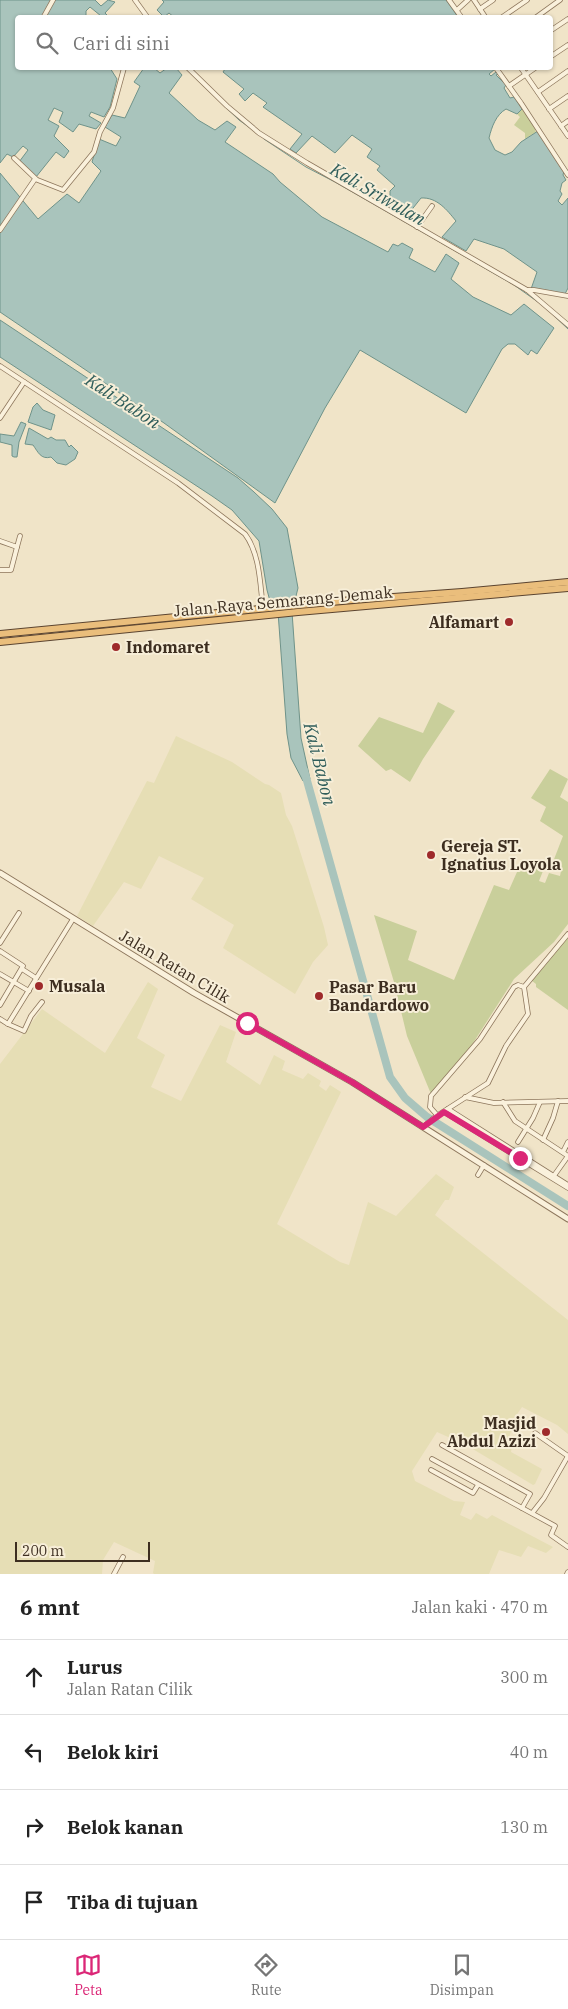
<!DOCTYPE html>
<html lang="id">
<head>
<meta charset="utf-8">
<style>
  :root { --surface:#fff; --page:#f6f6f6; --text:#222; --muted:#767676; --line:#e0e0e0; --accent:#db2777 }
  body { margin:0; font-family:"IBM Plex Serif",serif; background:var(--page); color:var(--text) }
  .scale { position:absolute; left:15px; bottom:12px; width:135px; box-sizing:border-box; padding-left:5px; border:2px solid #3d2e20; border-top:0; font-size:14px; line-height:18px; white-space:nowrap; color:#3d2e20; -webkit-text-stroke:4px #f7eed8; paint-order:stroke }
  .stop { position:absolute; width:15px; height:15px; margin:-11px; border:4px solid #db2777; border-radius:50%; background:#fff }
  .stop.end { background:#db2777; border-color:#fff; box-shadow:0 1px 5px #0008 }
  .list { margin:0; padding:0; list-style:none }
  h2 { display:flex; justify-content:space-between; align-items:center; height:65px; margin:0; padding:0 20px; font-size:21px }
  h2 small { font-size:16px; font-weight:400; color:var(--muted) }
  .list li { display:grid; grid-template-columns:32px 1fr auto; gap:15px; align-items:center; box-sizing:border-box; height:75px; padding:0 20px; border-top:1px solid var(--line) }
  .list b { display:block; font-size:19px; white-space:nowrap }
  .list p { margin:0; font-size:16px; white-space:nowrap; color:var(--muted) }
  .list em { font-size:16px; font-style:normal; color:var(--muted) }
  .icon { flex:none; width:28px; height:28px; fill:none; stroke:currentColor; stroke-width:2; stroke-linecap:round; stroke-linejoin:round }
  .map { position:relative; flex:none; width:568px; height:1574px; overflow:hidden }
  .search { position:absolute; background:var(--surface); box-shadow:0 1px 4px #0004; left:15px; right:15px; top:15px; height:55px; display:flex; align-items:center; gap:12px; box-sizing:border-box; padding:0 18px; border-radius:5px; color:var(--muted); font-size:19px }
  .sheet { height:365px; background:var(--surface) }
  nav { display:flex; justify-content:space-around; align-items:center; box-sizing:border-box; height:70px; border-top:1px solid var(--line); background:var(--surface); font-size:14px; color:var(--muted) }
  nav a { display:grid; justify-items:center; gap:2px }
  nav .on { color:var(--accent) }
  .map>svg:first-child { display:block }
</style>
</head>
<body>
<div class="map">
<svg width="568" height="1574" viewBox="0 0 568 1574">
  <rect width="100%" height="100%" fill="#f0e4c8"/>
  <g fill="#e6deb5">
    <polygon points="176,736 232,762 265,784 269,785 281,793 286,815 292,826 324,927 328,945 313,962 295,994 223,948 234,925 191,899 204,878 159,856 141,889 124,882 93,926 77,916 147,781 154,783"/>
    <polygon points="148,982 158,989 137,1038 165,1055 151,1087 181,1101 220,1025 236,1032 226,1062 260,1085 274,1055 285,1061 282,1070 303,1079 308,1073 321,1081 319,1086 326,1091 330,1085 341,1092 277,1224 340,1262 349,1265 368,1202 396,1216 436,1174 454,1187 449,1200 445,1200 435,1215 568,1320 568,1434 557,1425 522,1407 509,1426 511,1431 508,1441 512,1445 511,1452 542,1469 535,1484 533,1485 466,1445 437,1432 412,1471 415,1481 454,1501 465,1502 460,1515 471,1520 476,1513 487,1519 492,1515 553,1547 546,1553 528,1546 521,1557 499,1550 489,1574 154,1574 153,1573 155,1561 114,1542 103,1560 102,1574 0,1574 0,1064 42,1009 105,1053"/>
  </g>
  <g fill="#c9cf9b">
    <polygon points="522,109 537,129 535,130 536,132 525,139 525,133 514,125 520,117 517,114"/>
    <polygon points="438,702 455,711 423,759 410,782 391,769 386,771 358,746 379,717 423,733"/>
    <polygon points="550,769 568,779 560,797 568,802 568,924 554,942 514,979 468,1051 431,1094 407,1036 394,982 374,915 417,931 408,960 454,980 494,885 509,890 521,863 543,871 539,881 545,883 549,873 560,876 561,871 551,867 563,836 540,821 546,807 531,798"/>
    <polygon points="568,934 568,1010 536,987 536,984 531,980"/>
  </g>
  <g fill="#a9c4bc" stroke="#6f938a">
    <polygon points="0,0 95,0 101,6 108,0 115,2 105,13 109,17 100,17 101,16 90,7 86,11 86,17 18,18 18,68 110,68 117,79 110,107 104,117 91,112 89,116 101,123 96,129 79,124 73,132 59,122 63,112 54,108 48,120 59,126 54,136 69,151 64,158 56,152 36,177 19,162 28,150 23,146 13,157 7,154 0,163"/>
    <polygon points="162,0 446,0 458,17 175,18 169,13 164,17 157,10 164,2"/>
    <polygon points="144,68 154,68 160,73 167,68 176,68 182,75 169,93 198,120 215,130 227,121 236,127 225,142 273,174 280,182 322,217 388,252 393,244 398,246 402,243 413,249 409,258 435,272 446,254 459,263 451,279 473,297 511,315 524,304 554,328 537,354 531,350 528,355 515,344 508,344 502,349 466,413 360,350 325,408 275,503 164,423 0,312 0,173 38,219 67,194 79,203 101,171 92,162 99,139 116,146 121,137 105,127 112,115 125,118 140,86 134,82"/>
    <path d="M224,68H493L495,69L489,74L491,76L496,72L498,74L496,75L506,85L504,88L510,98L514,97L522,109L517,114L506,109C496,115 492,126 489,138L495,150L505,155L512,152L521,142L538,131L564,171L563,175L566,180L562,183L560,191L562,194L558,201L562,205L568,198V288L565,294L531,289L537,272L504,249L474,239L466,251L442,237L456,221C447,210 437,197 421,198L406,217L386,206L390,198V191L395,186L377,170L380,166L367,157L372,149L352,135L335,153L312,136L296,153L290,149L302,134L263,107L267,103L253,93L245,101L239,94L244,89L223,72L225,69Z"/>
    <polygon points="0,320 238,478 254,492 272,509 287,528 298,588 292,612 301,738 310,779 303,781 291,758 287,734 278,612 270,601 267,590 259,541 232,510 212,496 0,357"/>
    <polygon points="37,403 43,410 55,415 51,430 28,422 33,407"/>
    <polygon points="21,422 26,424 19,442 17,457 14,457 12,456 12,445 0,442 0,434 14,436"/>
    <path d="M29,428L48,439L51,437L56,440H65L69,447L71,445L78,452L75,459L66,465L57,463L51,457C41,460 38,452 33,445L25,444Z"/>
  </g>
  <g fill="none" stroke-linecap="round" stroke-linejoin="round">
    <g stroke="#6f938a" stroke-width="1">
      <polyline points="185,68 239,120 253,130"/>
      <polyline points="264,139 306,167 335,182 431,237 514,285 538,302"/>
      <polyline points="550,312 568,329"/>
    </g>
    <polyline stroke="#a9c4bc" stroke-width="8" points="304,770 390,1077 405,1098 427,1117 568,1206"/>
    <g stroke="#8d765c" stroke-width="5.5">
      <g id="minor">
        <polyline points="135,0 148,18"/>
        <polyline points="449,0 462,18"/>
        <polyline points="474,0 486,18"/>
        <polyline points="480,9 493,0"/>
        <polyline points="457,10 468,0"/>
        <polyline points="43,18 53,0"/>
        <polyline points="501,18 527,0"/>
        <polyline points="535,18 560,0"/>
        <polyline points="550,31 568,19"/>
        <polyline points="550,57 568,45"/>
        <polyline points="188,68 227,106 259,133 307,163 527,290 568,325"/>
        <polyline points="496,68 521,103 568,175"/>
        <polyline points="521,68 568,136"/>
        <polyline points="509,86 535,68"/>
        <polyline points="538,92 568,71"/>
        <polyline points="549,109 568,96"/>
        <polyline points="561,126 568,121"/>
        <polyline points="14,158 36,179"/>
        <polyline points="417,227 432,206"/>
        <polyline points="0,230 35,179 63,190 94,152 100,132 113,108 124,68"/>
        <polyline points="527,290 534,290 568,296"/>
        <path d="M0,366L178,483L245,534C260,554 260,584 263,608"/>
        <polyline points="0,418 24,382"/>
        <polyline points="0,541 17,547 20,536"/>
        <polyline points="0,570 11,570 17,547"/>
        <polyline points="0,943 19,913"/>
        <polyline points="0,951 23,966 0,1005"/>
        <polyline points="22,969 36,978"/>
        <polyline points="0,974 29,991"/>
        <polyline points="524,987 568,934"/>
        <polyline points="0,1019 8,1024 73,919"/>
        <polyline points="8,1024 24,1031 31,1016 42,1002"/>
        <polyline points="465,1097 494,1103 568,1101"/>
        <polyline points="503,1102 515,1121 568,1156"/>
        <polyline points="448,1109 568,1185"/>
        <polyline points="444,1112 568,1188"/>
        <polyline points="437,1115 430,1107 431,1096 480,1039 514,987 518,985 524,987"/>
        <polyline points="423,1127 435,1117 488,1083 506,1046 528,1014 524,987"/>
        <polyline points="543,1140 553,1118 558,1101"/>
        <polyline points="518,1142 533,1118 540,1102"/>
        <polyline points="563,1152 568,1142"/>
        <polyline points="478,1175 484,1165"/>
        <polyline points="553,1177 568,1156"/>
        <polyline points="535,1433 568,1456"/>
        <polyline points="442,1445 530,1494 522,1508"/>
        <polyline points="432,1459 555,1526 551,1535 568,1547"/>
        <polyline points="431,1470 473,1493 478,1485"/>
        <polyline points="533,1512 544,1498 568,1456"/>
        <polyline points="114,1574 123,1557"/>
        <polyline points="567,1574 568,1572"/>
      </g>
    </g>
    <g stroke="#8d765c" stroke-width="7">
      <polyline id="tertiary" points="0,873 194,993 352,1082 568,1219"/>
    </g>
    <g stroke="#5b4430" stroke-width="8">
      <g id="trunk">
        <polyline points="0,634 352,600 462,592 568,582"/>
        <polyline points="0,642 298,612 568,588"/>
      </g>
    </g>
    <use href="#minor" stroke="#faf1dc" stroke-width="4"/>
    <use href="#tertiary" stroke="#faf1dc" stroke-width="5"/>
    <use href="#trunk" stroke="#eabe7c" stroke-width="6"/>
  </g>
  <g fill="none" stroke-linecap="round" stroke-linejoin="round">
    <polyline stroke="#db2777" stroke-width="6" points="247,1023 352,1082 423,1127 444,1112 520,1158"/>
  </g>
  <g fill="#9e2a2b" stroke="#f7eed8" stroke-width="2">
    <circle cx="509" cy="622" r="5"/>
    <circle cx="116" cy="647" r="5"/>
    <circle cx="431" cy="855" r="5"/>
    <circle cx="39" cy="986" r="5"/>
    <circle cx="319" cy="996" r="5"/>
    <circle cx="546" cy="1432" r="5"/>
  </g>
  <g text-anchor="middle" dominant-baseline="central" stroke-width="4" stroke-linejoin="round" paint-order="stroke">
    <g font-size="16" fill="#3d2e20" stroke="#f7eed8">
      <text transform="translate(283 601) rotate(-5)">Jalan Raya Semarang-Demak</text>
      <text transform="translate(175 966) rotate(31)">Jalan Ratan Cilik</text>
    </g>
    <g font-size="16" font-weight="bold" fill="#3d2e20" stroke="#f7eed8" text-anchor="start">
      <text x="499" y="622" text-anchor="end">Alfamart</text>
      <text x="126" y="647">Indomaret</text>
      <text x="441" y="846">Gereja ST.<tspan x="441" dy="18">Ignatius Loyola</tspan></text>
      <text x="49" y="986">Musala</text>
      <text x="329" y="987">Pasar Baru<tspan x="329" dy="18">Bandardowo</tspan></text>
      <text x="536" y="1423" text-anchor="end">Masjid<tspan x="536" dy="18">Abdul Azizi</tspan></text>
    </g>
    <g font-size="18" font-style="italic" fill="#2f5d5a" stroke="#f7eed8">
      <text transform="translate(378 194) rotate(30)">Kali Sriwulan</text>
      <text transform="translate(123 401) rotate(33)">Kali Babon</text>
      <text transform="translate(320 764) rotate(76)">Kali Babon</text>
    </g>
  </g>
</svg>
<div class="scale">200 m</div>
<div class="stop" style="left:247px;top:1023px"></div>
<div class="stop end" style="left:520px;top:1158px"></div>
<div class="search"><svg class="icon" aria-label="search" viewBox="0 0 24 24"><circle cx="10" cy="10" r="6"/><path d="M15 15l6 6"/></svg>Cari di sini</div>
</div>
<section class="sheet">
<h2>6 mnt<small>Jalan kaki · 470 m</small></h2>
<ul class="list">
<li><svg class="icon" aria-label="ahead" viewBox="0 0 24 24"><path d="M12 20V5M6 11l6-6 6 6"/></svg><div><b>Lurus</b><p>Jalan Ratan Cilik</p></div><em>300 m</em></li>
<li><svg class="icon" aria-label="left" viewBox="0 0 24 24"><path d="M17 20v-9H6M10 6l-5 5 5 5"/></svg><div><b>Belok kiri</b></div><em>40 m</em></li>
<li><svg class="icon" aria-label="right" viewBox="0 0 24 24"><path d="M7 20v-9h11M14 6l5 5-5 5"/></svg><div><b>Belok kanan</b></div><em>130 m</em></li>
<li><svg class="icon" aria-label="arrive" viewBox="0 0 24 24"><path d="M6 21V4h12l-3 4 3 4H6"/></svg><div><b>Tiba di tujuan</b></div></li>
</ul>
</section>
<nav>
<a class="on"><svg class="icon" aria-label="map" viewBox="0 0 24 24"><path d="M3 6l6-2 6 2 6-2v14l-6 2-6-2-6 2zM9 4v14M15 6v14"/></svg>Peta</a>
<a><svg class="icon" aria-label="directions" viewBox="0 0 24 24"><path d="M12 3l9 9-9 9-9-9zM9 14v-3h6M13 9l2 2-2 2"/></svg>Rute</a>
<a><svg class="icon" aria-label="saved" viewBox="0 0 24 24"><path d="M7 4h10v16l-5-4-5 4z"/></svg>Disimpan</a>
</nav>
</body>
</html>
